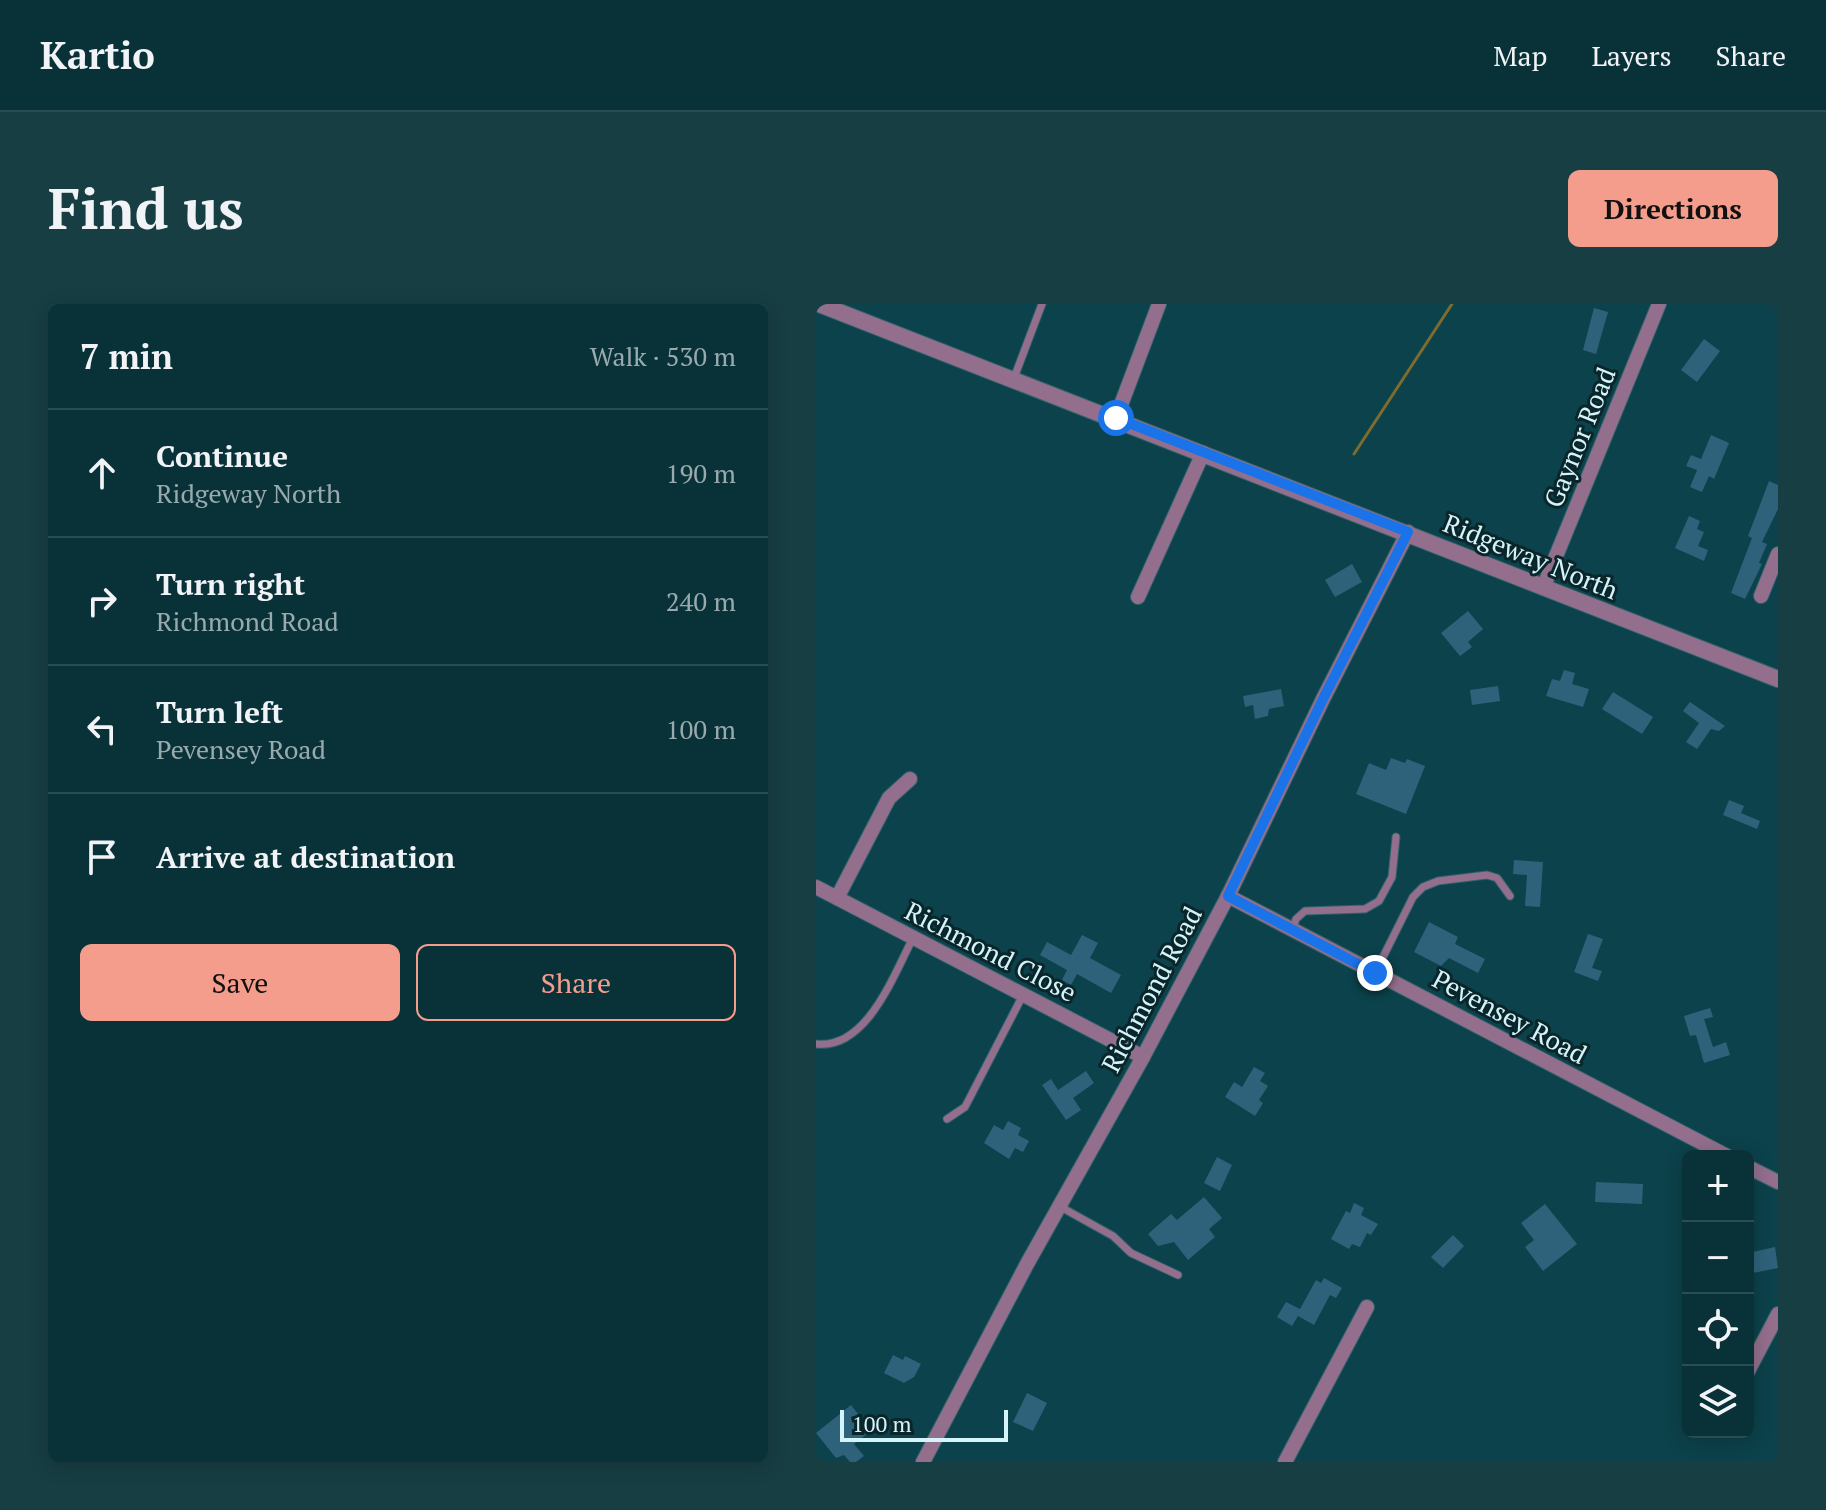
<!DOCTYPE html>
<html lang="en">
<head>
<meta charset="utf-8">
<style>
  :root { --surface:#093238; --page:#173e43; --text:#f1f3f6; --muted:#99aaae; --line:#294d53; --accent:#f49d8c }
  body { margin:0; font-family:"PT Serif",serif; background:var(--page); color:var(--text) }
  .controls { position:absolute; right:24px; bottom:24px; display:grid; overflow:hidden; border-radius:12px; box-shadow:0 4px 20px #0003 }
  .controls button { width:72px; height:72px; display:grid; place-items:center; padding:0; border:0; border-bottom:2px solid var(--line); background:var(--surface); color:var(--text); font:40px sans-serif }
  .scale { position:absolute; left:24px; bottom:20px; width:168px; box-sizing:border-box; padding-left:8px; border:4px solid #d4f4fa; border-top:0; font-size:22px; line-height:28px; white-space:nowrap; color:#d4f4fa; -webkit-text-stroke:6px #0a262b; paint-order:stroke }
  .stop { position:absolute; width:24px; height:24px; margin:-18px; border:6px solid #1a73e8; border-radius:50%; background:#fff }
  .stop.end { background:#1a73e8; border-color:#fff; box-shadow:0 2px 8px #0008 }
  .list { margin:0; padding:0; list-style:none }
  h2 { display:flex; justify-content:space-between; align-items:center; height:104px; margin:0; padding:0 32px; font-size:34px }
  h2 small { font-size:26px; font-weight:400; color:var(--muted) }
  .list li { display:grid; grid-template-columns:52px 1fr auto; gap:24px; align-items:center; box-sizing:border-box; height:128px; padding:0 32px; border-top:2px solid var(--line) }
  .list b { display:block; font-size:30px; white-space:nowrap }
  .list p { margin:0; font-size:26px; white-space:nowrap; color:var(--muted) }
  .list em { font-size:26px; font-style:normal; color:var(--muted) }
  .actions { display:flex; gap:16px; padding:24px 32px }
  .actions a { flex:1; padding:18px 0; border:2px solid var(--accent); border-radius:12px; text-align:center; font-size:28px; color:var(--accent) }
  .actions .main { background:var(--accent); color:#111 }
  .icon { flex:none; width:44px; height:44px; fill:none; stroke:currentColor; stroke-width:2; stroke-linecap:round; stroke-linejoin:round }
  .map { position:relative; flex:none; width:962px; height:1158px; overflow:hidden; border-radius:12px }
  header { display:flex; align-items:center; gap:48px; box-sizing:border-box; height:112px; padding:0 40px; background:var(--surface); border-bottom:2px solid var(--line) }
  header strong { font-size:38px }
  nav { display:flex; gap:44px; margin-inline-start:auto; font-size:28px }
  .intro { display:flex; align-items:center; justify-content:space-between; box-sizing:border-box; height:192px; padding:0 48px }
  h1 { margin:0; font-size:56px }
  .button { padding:20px 36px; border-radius:12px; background:var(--accent); color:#111; font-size:28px; font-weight:700 }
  main { display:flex; gap:48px; padding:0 48px }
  aside { flex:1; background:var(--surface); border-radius:12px; box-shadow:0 4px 20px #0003 }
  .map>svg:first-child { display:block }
</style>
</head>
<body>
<header>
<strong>Kartio</strong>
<nav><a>Map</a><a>Layers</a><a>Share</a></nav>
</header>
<div class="intro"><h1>Find us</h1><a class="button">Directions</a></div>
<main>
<aside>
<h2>7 min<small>Walk · 530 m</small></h2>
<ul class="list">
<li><svg class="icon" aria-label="ahead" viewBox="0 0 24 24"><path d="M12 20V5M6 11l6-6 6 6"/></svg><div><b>Continue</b><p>Ridgeway North</p></div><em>190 m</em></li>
<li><svg class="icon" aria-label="right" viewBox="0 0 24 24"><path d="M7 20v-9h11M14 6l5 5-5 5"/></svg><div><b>Turn right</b><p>Richmond Road</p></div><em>240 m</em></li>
<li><svg class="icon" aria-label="left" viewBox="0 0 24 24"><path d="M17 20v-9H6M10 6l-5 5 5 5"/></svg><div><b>Turn left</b><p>Pevensey Road</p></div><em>100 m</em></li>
<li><svg class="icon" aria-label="arrive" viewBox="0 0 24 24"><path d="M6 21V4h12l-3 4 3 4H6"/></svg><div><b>Arrive at destination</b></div></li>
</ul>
<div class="actions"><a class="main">Save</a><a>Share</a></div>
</aside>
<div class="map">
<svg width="962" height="1158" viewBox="0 0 962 1158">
  <rect width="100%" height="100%" fill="#0c424b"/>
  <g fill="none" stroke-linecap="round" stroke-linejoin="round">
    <polyline stroke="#7e6b2e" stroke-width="3" points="538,150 636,0"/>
  </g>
  <g fill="#2e627b">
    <polygon points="778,4 792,8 780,50 767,46"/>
    <polygon points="888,35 904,47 881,78 865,66"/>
    <polygon points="895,131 913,139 898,175 893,172 886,188 874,183 881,166 870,162 875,151 885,155"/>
    <polygon points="953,177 962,181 962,205 946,238 951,240 943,259 946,260 929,295 915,289 936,234 932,232"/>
    <polygon points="873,212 884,217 881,225 888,228 882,242 892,246 888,257 859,244"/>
    <polygon points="536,260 546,278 519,293 509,276"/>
    <polygon points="652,307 667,325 652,338 656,343 644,352 625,329"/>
    <polygon points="748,366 759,369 756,380 773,385 767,403 730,392 736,375 744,377"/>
    <polygon points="682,382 684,397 656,401 654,386"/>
    <polygon points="465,385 468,402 453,405 452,412 439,415 437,401 429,403 427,392"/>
    <polygon points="797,388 837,413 826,430 786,405"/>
    <polygon points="874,398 909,422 903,427 895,425 881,445 870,438 883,419 867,407"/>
    <polygon points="575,454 589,459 591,455 609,462 590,510 540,490 553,459 570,466"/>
    <polygon points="913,496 928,502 925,509 944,517 941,525 907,511"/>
    <polygon points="698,556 727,558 724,603 709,602 711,571 697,570"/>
    <polygon points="613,618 642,633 639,640 669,655 662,669 633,654 625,662 598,648"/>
    <polygon points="772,630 787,635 776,664 786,667 782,677 758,668"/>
    <polygon points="266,631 282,639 274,654 305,671 295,689 261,670 255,681 246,676 251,666 224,651 231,638 255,651"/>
    <polygon points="894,704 897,713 888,715 897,743 910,738 914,751 888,759 880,731 874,732 868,712"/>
    <polygon points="438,763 449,769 444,777 452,782 443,796 447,799 439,812 409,793 418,778 426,783"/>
    <polygon points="270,767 278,779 257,794 265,806 250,816 226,781 235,775 242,786"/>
    <polygon points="192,817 205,824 202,831 213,837 207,848 199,844 193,855 168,839 178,821 187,826"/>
    <polygon points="401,853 416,861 404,887 388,879"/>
    <polygon points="780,878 827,880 826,900 779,898"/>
    <polygon points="388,893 406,914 393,925 399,933 372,956 358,938 342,942 332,930 355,910 361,916"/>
    <polygon points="538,899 548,904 545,911 562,920 555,931 551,929 544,943 536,940 533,945 515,935 530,907 534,909"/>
    <polygon points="729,900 761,940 727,967 709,943 718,936 705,919"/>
    <polygon points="637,931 648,942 627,964 615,953"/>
    <polygon points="959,943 962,964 932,970 932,949"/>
    <polygon points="508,974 526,984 520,994 514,991 498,1021 482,1012 476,1022 461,1013 470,998 484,1005 500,976 505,979"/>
    <polygon points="77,1051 87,1056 89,1052 105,1060 98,1073 88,1079 68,1069"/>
    <polygon points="211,1089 231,1099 217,1127 197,1118"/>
    <polygon points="35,1101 55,1127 38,1140 48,1152 40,1158 34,1158 28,1151 20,1154 0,1129"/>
  </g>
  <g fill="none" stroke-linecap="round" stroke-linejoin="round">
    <g stroke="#30626a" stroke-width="9">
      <g id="service">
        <polyline points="198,74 226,0"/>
        <polyline points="477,624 480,615 489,607 549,605 563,597 576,573 580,533"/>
        <polyline points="559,669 597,593 607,583 622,577 671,571 681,574 694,592"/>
        <path d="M0,740C51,746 78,670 97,634"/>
        <polyline points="131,815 149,803 207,691"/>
        <polyline points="243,902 297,932 315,949 362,971"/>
      </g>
    </g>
    <g stroke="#30626a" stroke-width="16">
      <g id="minor">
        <polyline points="300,114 343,0"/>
        <polyline points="727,284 843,0"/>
        <polyline points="945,292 962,250"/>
        <polyline points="322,293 387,149"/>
        <polyline points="0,583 327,753"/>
        <polyline points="412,592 911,852"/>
        <polyline points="21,594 73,494 94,475"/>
        <polyline points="932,863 962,878"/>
        <polyline points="932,1067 962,1010"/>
        <polyline points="107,1158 211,960 327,753 412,592 507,395 592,228"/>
        <polyline points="469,1158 551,1003"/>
      </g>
    </g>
    <g stroke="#30626a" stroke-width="18">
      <polyline id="tertiary" points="3,0 962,375"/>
    </g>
    <use href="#service" stroke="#936f8d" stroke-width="7"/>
    <use href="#minor" stroke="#936f8d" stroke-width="14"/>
    <use href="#tertiary" stroke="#936f8d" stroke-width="16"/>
  </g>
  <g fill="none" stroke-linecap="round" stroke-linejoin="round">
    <polyline stroke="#1a73e8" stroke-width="10" points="300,114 592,228 507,395 412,592 559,669"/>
  </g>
  <g text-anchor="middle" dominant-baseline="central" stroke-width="6" stroke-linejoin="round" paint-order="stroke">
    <g font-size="26" fill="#d4f4fa" stroke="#0a262b">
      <text transform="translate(763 133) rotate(-68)">Gaynor Road</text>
      <text transform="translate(715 252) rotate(22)">Ridgeway North</text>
      <text transform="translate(175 647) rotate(27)">Richmond Close</text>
      <text transform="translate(335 685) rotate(-62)">Richmond Road</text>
      <text transform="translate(694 712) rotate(28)">Pevensey Road</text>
    </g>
  </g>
</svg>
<div class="controls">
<button>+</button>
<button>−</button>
<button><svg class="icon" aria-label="locate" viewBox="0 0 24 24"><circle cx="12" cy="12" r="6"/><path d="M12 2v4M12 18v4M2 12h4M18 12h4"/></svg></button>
<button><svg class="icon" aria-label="layers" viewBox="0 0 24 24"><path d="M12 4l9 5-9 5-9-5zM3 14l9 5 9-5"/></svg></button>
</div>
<div class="scale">100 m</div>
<div class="stop" style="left:300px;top:114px"></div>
<div class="stop end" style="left:559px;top:669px"></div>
</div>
</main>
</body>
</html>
